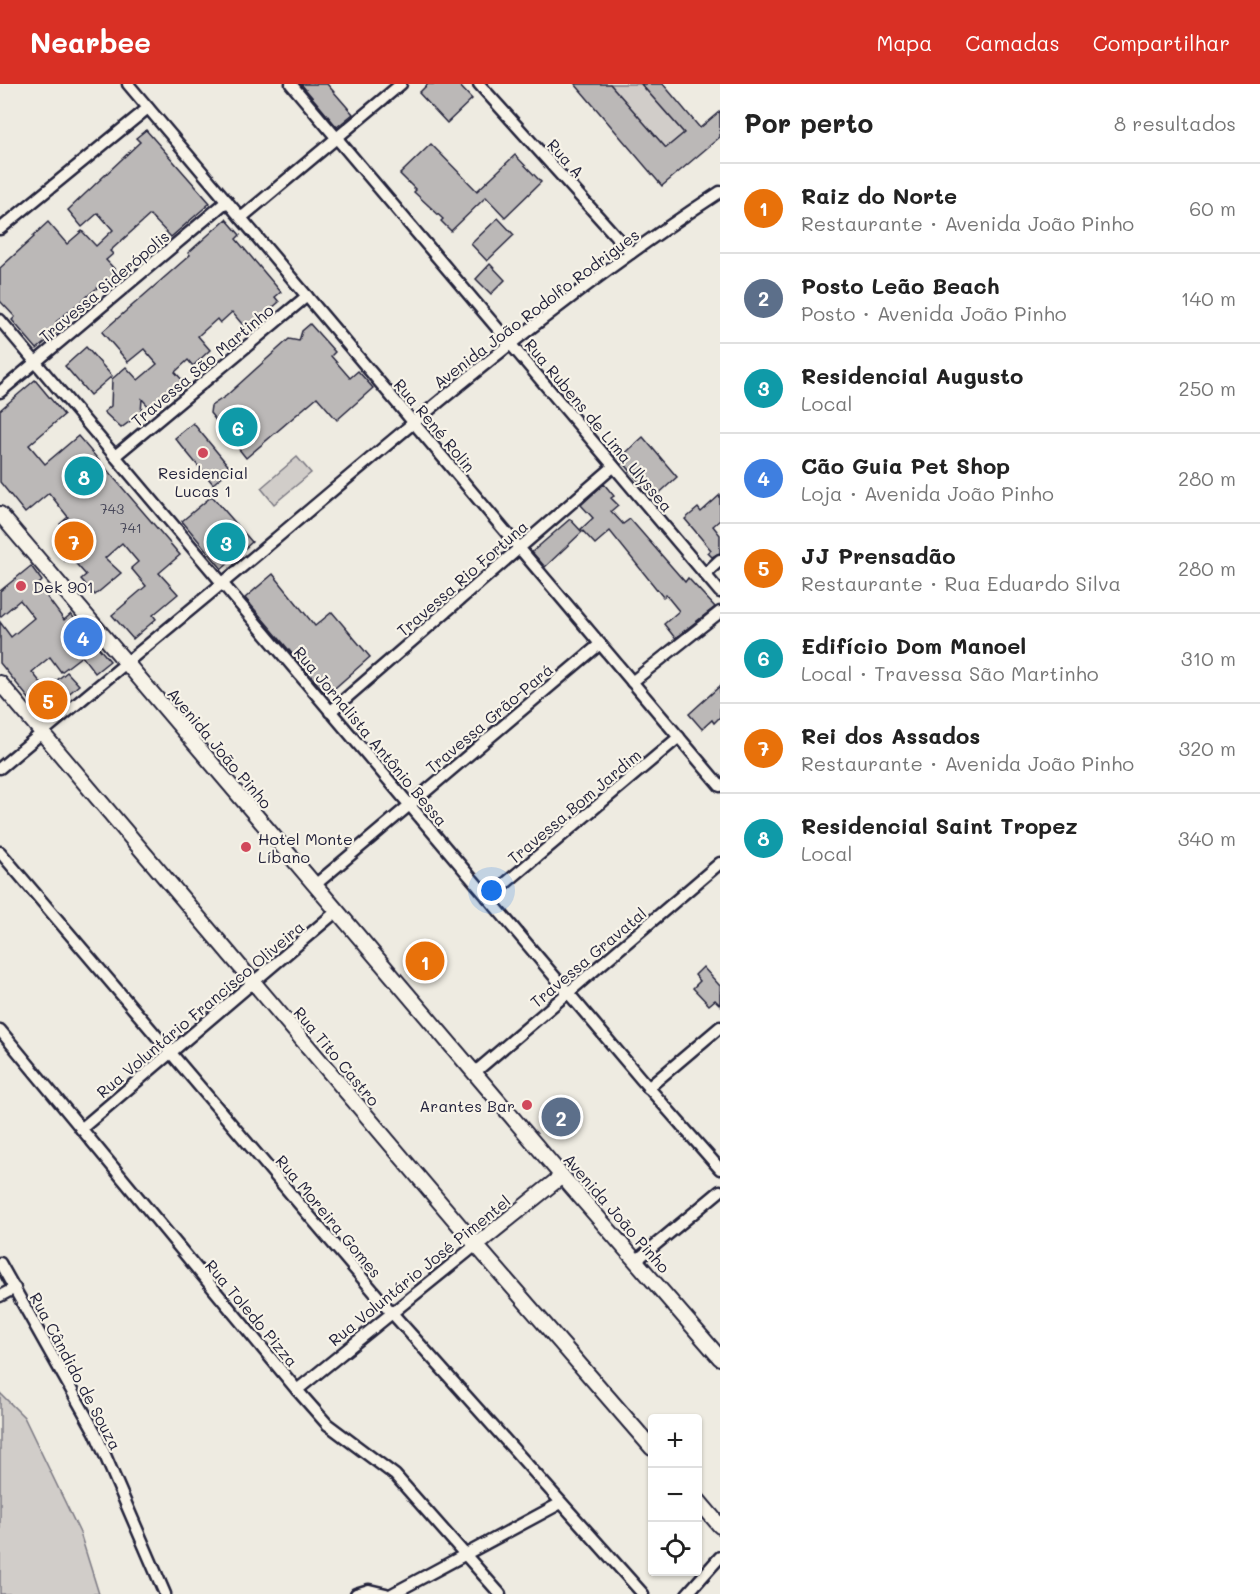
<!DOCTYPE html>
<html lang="pt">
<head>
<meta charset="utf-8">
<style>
  :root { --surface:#fff; --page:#f6f6f6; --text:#222; --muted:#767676; --line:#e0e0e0; --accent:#d93025 }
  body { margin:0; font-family:Mali,sans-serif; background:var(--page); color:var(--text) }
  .controls { position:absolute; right:18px; bottom:18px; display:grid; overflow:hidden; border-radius:6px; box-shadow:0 2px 4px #0004 }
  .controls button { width:54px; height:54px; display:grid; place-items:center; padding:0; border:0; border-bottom:2px solid var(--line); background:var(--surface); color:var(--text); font:30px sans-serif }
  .you { position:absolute; left:492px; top:807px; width:21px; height:21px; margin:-15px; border:4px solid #fff; border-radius:50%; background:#1a73e8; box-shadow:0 0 0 9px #1a73e833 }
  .badge { display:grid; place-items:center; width:39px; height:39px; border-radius:50%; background:var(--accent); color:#fff; font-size:20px; font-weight:700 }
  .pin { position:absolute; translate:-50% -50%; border:3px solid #fff; box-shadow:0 2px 6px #0006 }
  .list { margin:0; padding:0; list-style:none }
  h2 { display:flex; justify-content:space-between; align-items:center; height:78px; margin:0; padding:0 24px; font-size:26px }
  h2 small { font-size:20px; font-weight:400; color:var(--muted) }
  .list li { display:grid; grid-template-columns:39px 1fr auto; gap:18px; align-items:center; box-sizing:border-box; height:90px; padding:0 24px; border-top:2px solid var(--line) }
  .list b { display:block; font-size:22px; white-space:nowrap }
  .list p { margin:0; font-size:20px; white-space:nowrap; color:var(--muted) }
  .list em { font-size:20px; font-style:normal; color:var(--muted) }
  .icon { flex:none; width:33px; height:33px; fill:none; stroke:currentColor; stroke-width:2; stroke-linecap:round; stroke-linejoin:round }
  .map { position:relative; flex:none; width:720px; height:1510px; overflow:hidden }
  header { display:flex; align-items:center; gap:36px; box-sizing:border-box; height:84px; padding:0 30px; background:var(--accent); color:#fff }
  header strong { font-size:28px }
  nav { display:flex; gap:33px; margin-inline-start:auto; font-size:21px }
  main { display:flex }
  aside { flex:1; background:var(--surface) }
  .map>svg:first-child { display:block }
</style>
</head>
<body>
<header>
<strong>Nearbee</strong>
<nav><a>Mapa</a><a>Camadas</a><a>Compartilhar</a></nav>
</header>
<main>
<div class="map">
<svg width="720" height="1510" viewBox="0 0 720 1510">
  <rect width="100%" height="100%" fill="#eeebe1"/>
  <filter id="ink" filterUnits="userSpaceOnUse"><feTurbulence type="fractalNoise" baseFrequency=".0167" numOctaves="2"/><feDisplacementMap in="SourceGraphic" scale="12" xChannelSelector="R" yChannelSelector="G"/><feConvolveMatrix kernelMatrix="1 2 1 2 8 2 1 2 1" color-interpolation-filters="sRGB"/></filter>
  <g filter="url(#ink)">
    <g fill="#d1cdc9" stroke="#7a7882" stroke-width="1.5">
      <polygon points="610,0 641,0 684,49 666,64"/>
      <polygon points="297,373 311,389 274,420 261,404"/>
      <polygon points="0,1309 24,1333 80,1449 99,1510 0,1510"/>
    </g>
    <g fill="#bbb8b7" stroke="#22223b" stroke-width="1.5">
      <polygon points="301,0 327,0 353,30 337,43"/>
      <polygon points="428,0 458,0 472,15 447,39 419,9"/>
      <polygon points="575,0 610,0 666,64 684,49 641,0 663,0 700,44 720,27 720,53 662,102"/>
      <polygon points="146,46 210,119 171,153 150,131 110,167 113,170 106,176 120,191 105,204 102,200 56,238 62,244 37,265 12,236 15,233 0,217 0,184 34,153 33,152 48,138 67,160 82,147 96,162 113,146 98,129 82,143 68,126 140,58 136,54"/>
      <polygon points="431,60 477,107 515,71 541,98 505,133 486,113 451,147 441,137 443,135 414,108 416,106 400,90"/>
      <polygon points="498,134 514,151 487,177 471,160"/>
      <polygon points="226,135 240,151 236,155 281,208 275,213 279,218 247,246 232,228 220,239 217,235 198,252 210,266 193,282 188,276 175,288 184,298 152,326 142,315 141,329 121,344 104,328 111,322 112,295 126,283 138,296 157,280 144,265 128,278 102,248 190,171 188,169"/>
      <polygon points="490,180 505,196 491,210 476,195"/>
      <polygon points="310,240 335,268 331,272 350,294 358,287 373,304 337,336 317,313 246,374 210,329 211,322 226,312 289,255 299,257 302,247"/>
      <polygon points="86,263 112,292 90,311 65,282"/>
      <polygon points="35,296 64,331 29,361 45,380 78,352 180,471 159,489 178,510 153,531 156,535 133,555 112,531 146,502 131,484 138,478 122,459 105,474 121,489 95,511 81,495 86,491 70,473 65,477 53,462 68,449 60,440 68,433 49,409 25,429 0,398 0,326"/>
      <polygon points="193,339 231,385 213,400 175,354"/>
      <polygon points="643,353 677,393 653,415 620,374"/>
      <polygon points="604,400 614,412 611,414 618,421 611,427 623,440 630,435 685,498 688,494 715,523 675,554 664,540 679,527 666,511 663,513 610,447 595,460 581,445 593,434 581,421"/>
      <polygon points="720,411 720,436 713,442 720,451 720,469 712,473 708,469 711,466 685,435 698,424 701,428"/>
      <polygon points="212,412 252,458 222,485 182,437"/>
      <polygon points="570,435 582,448 545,483 532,468"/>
      <polygon points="31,482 42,497 38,501 64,536 71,530 96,564 98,563 110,577 95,589 82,572 61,588 50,573 39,582 32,588 46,605 67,588 79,601 43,632 0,579 0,538 11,553 34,534 20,516 0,533 0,507"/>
      <polygon points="273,490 315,542 332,528 370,573 327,611 245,514"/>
      <polygon points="720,602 720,633 714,639 712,636 702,645 689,630"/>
      <polygon points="703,883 720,902 720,921 715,916 709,921 693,904 700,897 695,891"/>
      <polygon points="566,1021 577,1035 557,1051 546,1037"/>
    </g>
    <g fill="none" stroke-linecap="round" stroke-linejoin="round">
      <g stroke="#22223b" stroke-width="15">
        <g id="street">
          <polyline points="128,0 720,702"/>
          <polyline points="291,0 720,508"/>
          <polyline points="479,0 631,169"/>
          <polyline points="241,134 401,0"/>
          <polyline points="0,145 148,24"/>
          <polyline points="0,236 641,995 720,1085"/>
          <polyline points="0,308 227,117"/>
          <polyline points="115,372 307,212"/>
          <polyline points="705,490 720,476"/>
          <polyline points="632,598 720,528"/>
          <polyline points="330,628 613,383"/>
          <path d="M0,684C91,607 183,533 274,456C418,334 562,211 720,108"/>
          <polyline points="0,768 392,1229 643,1510"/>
          <polyline points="315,801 600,560"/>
          <polyline points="488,814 679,653"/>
          <polyline points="0,946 297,1306 327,1340 395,1391 500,1510"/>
          <polyline points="474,989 720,779"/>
          <polyline points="648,1004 720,943"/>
          <polyline points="81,1045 337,827"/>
          <polyline points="637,1176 720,1107"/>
          <polyline points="0,1179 95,1348 165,1510"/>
          <polyline points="0,1212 15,1204"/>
          <polyline points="297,1306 476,1161"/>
          <polyline points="356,1510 369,1506 386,1510"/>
          <polyline points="392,1510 561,1419"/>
          <polyline points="687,1510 720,1473"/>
        </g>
      </g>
      <g stroke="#22223b" stroke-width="18">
        <g id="secondary">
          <polyline points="0,430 562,1092 720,1274"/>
          <polyline points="0,599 476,1161 652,1364"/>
          <polyline points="476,1161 562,1092"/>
          <polyline points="698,1416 720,1442"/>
        </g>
      </g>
      <use href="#street" stroke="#f7f3e8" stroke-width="10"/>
      <use href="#secondary" stroke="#f7f3e8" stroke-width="14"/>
    </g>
  </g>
  <g fill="#d1495b" stroke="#f7f3e8" stroke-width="2">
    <circle cx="203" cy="369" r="6"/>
    <circle cx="21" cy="502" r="6"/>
    <circle cx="246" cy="763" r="6"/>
    <circle cx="527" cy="1021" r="6"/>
  </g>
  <g text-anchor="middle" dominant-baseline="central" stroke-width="4.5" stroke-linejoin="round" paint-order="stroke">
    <g font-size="14" fill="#48485a">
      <text x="112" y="424">743</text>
      <text x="131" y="443">741</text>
    </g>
    <g font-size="16" fill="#22223b" stroke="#f7f3e8">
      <text transform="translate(566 74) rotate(48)">Rua A</text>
      <text transform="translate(104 202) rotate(-40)">Travessa Siderópolis</text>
      <text transform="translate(536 224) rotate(-37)">Avenida João Rodolfo Rodrigues</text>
      <text transform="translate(202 281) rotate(-40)">Travessa São Martinho</text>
      <text transform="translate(435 341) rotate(50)">Rua René Rolin</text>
      <text transform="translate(599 341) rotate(50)">Rua Rubens de Lima Ulyssea</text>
      <text transform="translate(462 494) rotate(-41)">Travessa Rio Fortuna</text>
      <text transform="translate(489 634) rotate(-40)">Travessa Grão-Pará</text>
      <text transform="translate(371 652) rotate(50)">Rua Jornalista Antônio Bessa</text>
      <text transform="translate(220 664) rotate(50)">Avenida João Pinho</text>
      <text transform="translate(574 722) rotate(-40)">Travessa Bom Jardim</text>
      <text transform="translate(588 873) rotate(-40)">Travessa Gravatal</text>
      <text transform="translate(200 925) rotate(-40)">Rua Voluntário Francisco Oliveira</text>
      <text transform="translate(337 972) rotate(50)">Rua Tito Castro</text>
      <text transform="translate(617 1129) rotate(49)">Avenida João Pinho</text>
      <text transform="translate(329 1132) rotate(50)">Rua Moreira Gomes</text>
      <text transform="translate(419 1186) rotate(-39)">Rua Voluntário José Pimentel</text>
      <text transform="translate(252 1229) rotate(50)">Rua Toledo Pizza</text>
      <text transform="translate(76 1287) rotate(62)">Rua Cândido de Souza</text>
    </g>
    <g font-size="16" fill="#22223b" stroke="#f7f3e8" text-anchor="start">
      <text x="203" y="388" text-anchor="middle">Residencial<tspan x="203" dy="18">Lucas 1</tspan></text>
      <text x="33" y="502">Dek 901</text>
      <text x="258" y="754">Hotel Monte<tspan x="258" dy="18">Líbano</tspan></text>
      <text x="515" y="1021" text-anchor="end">Arantes Bar</text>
    </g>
  </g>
</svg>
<div class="controls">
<button>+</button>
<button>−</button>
<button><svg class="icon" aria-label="locate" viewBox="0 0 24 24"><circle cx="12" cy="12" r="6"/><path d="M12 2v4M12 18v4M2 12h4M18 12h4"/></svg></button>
</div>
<div class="you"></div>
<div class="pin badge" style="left:425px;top:877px;background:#e8710a">1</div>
<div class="pin badge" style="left:561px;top:1033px;background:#5c6f8a">2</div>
<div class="pin badge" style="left:226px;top:458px;background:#0f9aa8">3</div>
<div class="pin badge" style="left:83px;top:553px;background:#3f7fe0">4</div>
<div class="pin badge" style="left:48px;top:616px;background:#e8710a">5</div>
<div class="pin badge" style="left:238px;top:343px;background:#0f9aa8">6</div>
<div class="pin badge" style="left:74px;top:457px;background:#e8710a">7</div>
<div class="pin badge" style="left:84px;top:392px;background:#0f9aa8">8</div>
</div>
<aside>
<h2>Por perto<small>8 resultados</small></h2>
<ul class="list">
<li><span class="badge" style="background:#e8710a">1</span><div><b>Raiz do Norte</b><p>Restaurante · Avenida João Pinho</p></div><em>60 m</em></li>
<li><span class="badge" style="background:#5c6f8a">2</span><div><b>Posto Leão Beach</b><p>Posto · Avenida João Pinho</p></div><em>140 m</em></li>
<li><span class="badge" style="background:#0f9aa8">3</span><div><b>Residencial Augusto</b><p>Local</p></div><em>250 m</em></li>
<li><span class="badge" style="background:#3f7fe0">4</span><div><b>Cão Guia Pet Shop</b><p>Loja · Avenida João Pinho</p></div><em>280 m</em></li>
<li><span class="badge" style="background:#e8710a">5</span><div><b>JJ Prensadão</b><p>Restaurante · Rua Eduardo Silva</p></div><em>280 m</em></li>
<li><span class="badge" style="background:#0f9aa8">6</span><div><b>Edifício Dom Manoel</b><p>Local · Travessa São Martinho</p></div><em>310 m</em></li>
<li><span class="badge" style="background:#e8710a">7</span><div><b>Rei dos Assados</b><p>Restaurante · Avenida João Pinho</p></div><em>320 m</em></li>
<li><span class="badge" style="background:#0f9aa8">8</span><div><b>Residencial Saint Tropez</b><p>Local</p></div><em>340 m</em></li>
</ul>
</aside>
</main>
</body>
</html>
